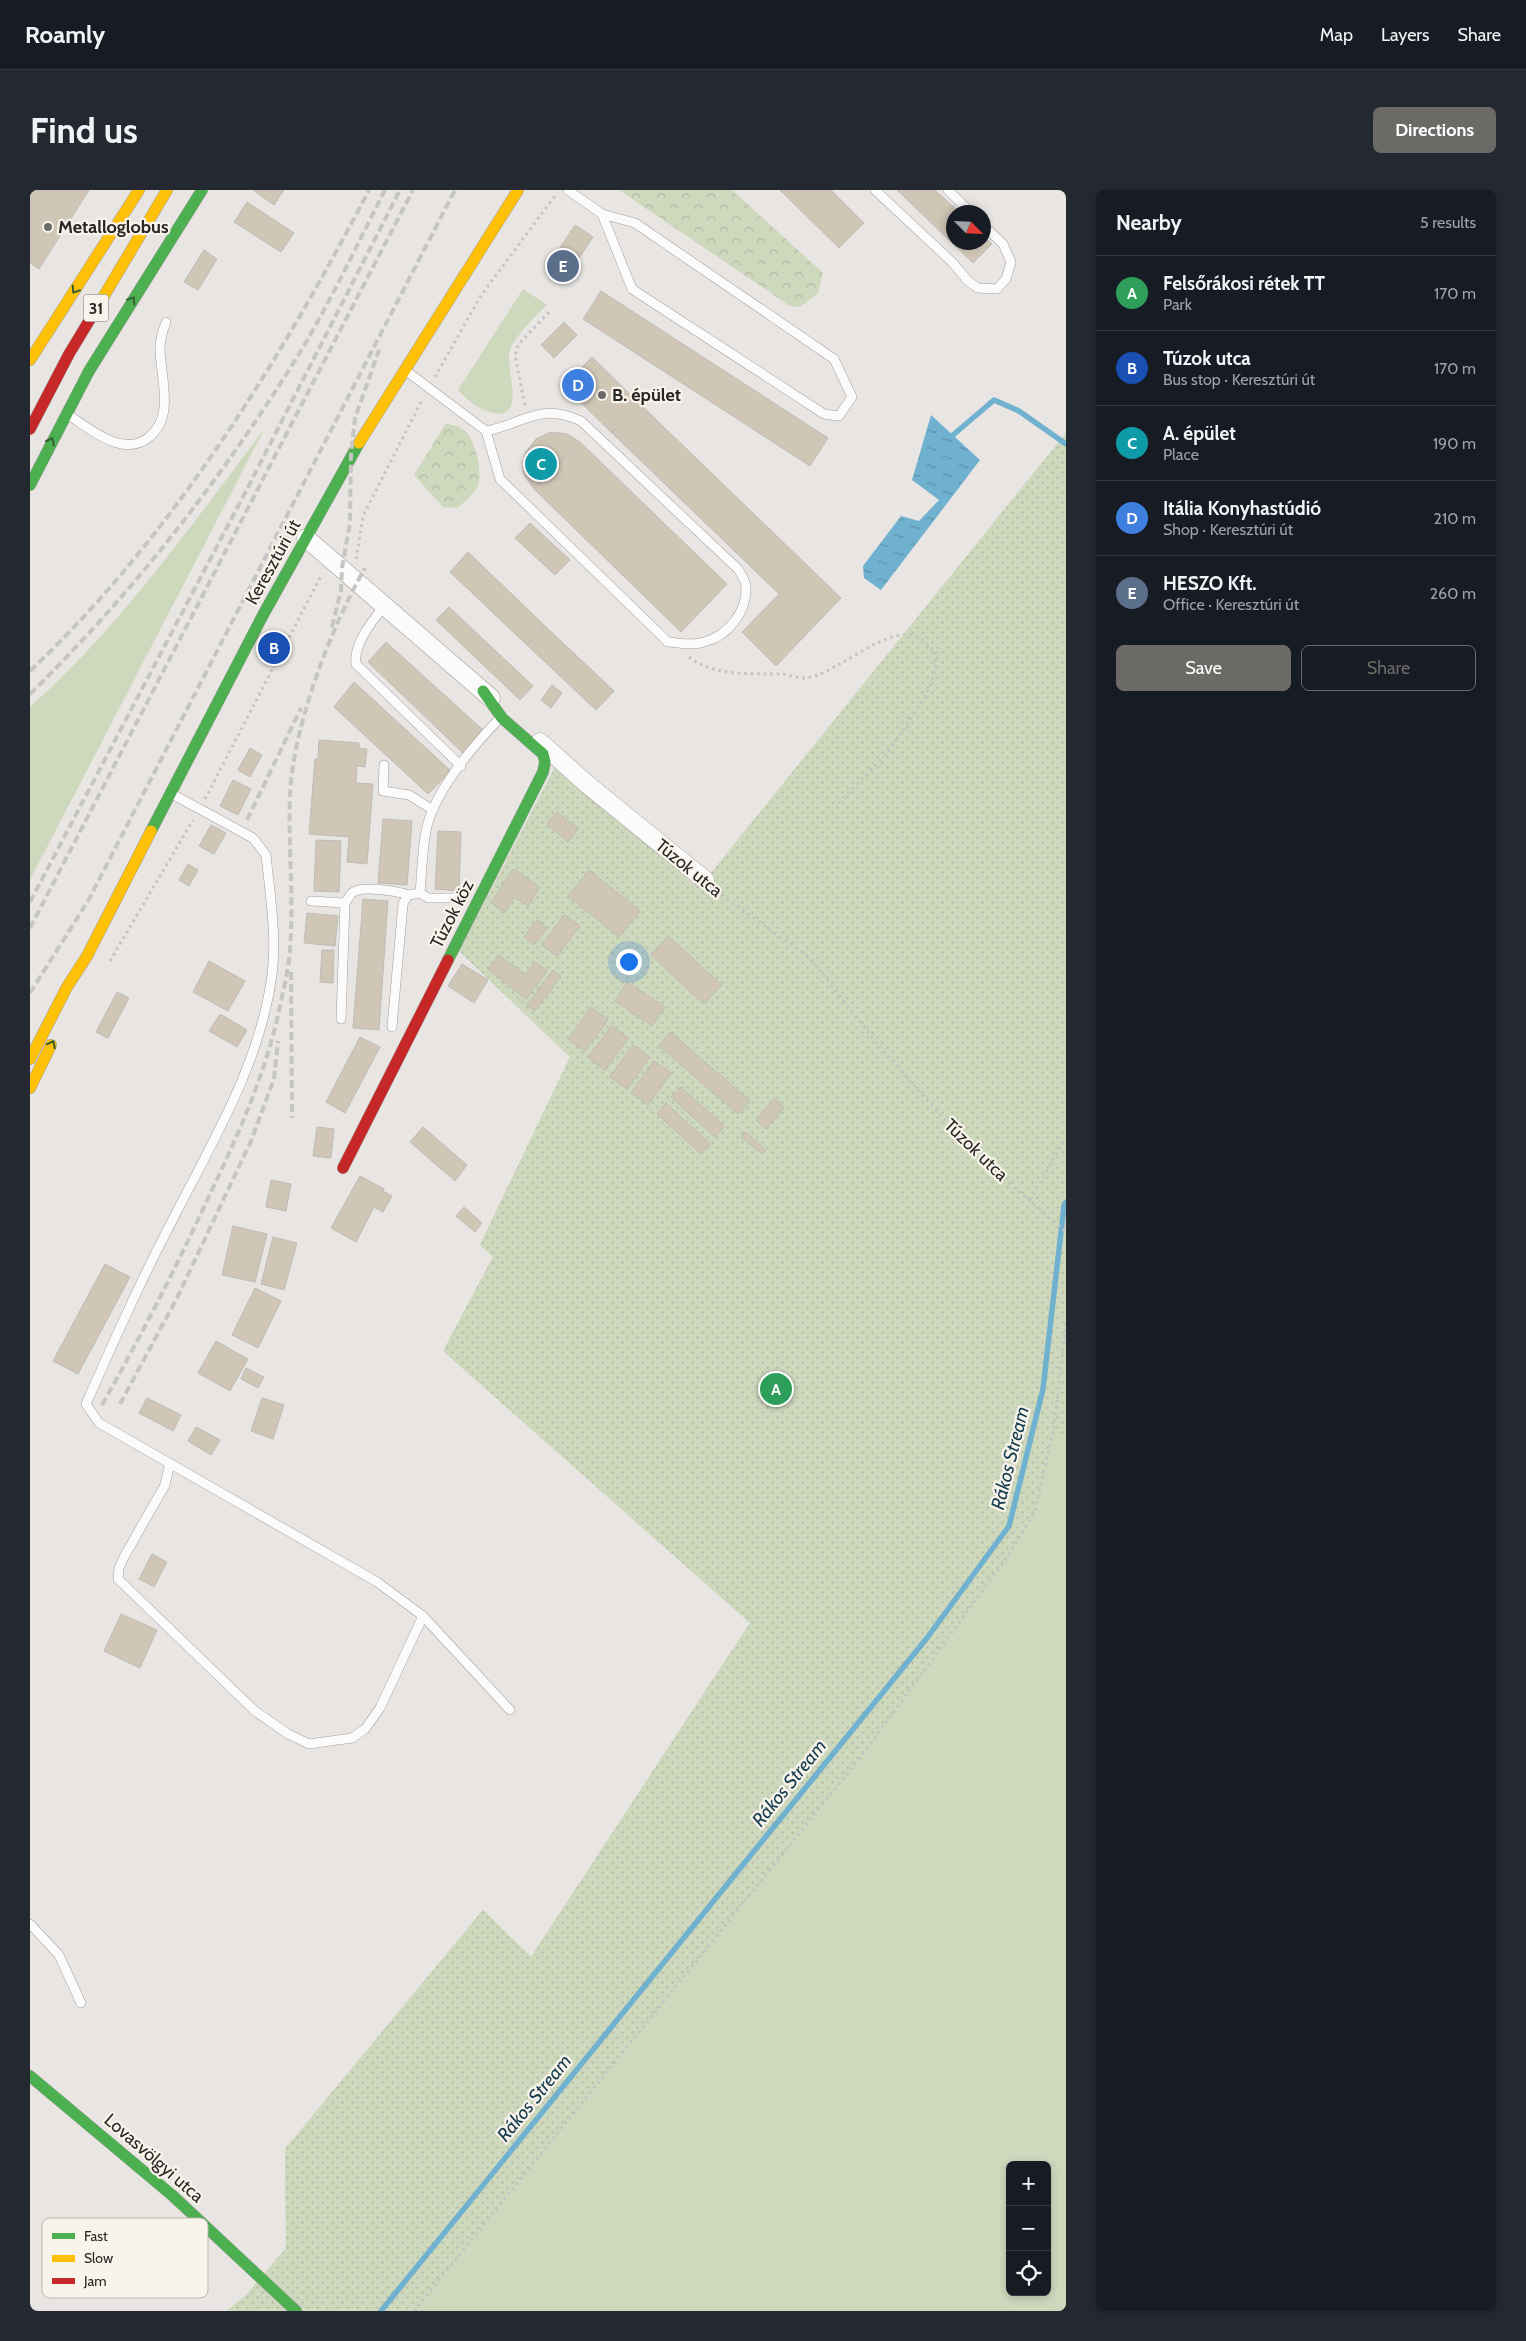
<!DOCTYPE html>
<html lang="en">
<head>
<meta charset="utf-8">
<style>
  :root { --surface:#171b24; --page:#242831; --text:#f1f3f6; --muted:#9ea1a6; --line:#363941; --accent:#6c6a66 }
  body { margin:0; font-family:Cabin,sans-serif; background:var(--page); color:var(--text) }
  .controls { position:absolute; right:15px; bottom:15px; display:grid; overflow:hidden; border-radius:8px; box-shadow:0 2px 8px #0003 }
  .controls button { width:45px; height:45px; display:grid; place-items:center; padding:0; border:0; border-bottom:1px solid var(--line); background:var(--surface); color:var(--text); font:25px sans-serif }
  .compass { position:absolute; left:916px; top:15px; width:45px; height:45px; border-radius:50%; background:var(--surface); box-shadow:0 2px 8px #0003; rotate:114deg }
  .you { position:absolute; left:598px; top:771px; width:18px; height:18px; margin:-12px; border:4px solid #fff; border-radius:50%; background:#1a73e8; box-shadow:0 0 0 8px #1a73e833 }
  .badge { display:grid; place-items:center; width:32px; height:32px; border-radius:50%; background:var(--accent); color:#fff; font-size:16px; font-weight:700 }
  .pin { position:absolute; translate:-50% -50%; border:2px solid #fff; box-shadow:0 1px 5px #0006 }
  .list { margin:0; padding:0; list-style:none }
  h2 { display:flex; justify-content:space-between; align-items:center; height:65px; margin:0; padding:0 20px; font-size:21px }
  h2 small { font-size:16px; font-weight:400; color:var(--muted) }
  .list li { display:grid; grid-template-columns:32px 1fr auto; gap:15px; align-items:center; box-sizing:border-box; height:75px; padding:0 20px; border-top:1px solid var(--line) }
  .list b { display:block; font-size:19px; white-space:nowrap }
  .list p { margin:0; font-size:16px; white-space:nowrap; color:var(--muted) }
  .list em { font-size:16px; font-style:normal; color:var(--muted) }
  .actions { display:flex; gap:10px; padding:15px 20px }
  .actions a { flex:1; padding:11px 0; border:1px solid var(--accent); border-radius:8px; text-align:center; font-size:18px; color:var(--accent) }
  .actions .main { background:var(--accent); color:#fff }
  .icon { flex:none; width:28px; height:28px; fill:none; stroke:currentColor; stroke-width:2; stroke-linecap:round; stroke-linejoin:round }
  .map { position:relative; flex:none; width:1036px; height:2121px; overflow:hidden; border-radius:8px }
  header { display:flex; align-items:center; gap:30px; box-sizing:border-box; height:70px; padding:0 25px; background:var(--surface); border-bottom:1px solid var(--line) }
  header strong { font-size:24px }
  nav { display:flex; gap:28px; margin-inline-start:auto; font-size:18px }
  .intro { display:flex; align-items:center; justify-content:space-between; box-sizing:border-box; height:120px; padding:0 30px }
  h1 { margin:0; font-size:35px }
  .button { padding:12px 22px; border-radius:8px; background:var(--accent); color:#fff; font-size:18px; font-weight:700 }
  main { display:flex; gap:30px; padding:0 30px }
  aside { flex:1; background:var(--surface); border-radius:8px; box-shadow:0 2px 8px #0003 }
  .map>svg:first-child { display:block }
</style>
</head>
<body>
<header>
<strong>Roamly</strong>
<nav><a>Map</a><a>Layers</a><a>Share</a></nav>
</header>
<div class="intro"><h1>Find us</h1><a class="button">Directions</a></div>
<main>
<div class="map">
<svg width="1036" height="2121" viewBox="0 0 1036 2121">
  <defs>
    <pattern id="forest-crowns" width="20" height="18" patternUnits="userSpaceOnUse" patternTransform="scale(1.25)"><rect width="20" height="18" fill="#ced8bd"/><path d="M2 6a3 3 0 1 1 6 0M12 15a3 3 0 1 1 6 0" fill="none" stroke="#b1b9a2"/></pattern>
    <pattern id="park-dots" width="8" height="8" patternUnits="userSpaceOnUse" patternTransform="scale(1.25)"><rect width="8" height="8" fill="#ced8bd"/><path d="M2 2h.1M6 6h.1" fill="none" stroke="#b1b9a2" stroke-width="1.8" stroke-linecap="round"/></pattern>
    <pattern id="water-ripples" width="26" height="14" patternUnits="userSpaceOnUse" patternTransform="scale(1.25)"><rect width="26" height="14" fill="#71b1d0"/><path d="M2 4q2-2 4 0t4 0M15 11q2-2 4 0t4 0" fill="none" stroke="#5d90a9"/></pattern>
  </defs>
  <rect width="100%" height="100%" fill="#e8e5e2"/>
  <g fill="#ced8bd" fill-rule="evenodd">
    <path d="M493,99L517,115C504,128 487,143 480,160C474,177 498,230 463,223C449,220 437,210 428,200Z"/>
    <path d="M235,238L0,690V517C91,436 162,334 235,238Z"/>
    <path d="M1036,243V2121H286L216,2105L256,2058L255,1959L453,1720L501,1767L720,1433L413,1161L463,1067L450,1055L540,867L429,761L600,637L664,695L681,683ZM980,1975H1017V2102H980Z"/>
  </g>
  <g fill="url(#forest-crowns)">
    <polygon points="589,0 702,0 793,83 788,103 770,117 760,116"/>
    <path d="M416,233C421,235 430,236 434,240C445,248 453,283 448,295C444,305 434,312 427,318L413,317L384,285Z"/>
  </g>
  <polygon fill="url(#park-dots)" points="1036,243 1036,1247 1024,1237 1005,1321 978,1366 830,1568 384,2121 196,2121 216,2105 256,2058 255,1959 453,1720 501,1767 720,1433 413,1161 463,1067 450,1055 540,867 429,761 527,573 664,695 681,683"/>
  <polygon fill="url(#water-ripples)" points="901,225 950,270 851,400 834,388 833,376 871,326 889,331 909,310 882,290"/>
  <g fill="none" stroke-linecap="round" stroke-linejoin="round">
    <g stroke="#71b1d0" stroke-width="5.5">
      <polyline points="923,245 964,210 989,221 1036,254"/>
      <polyline points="351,2121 897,1448 979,1336 1013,1199 1034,1016 1036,1012"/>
    </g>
  </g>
  <g fill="#d0c6b6" stroke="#bebbb8">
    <polygon points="0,0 59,0 9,79 0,73"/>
    <polygon points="223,0 254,0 244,15"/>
    <polygon points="750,0 801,0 834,33 809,58"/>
    <polygon points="867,0 905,0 929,22 924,22 924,52 954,52 954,46 962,54 943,73"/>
    <polygon points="217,12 264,43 251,62 204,32"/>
    <polygon points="545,35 563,47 534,91 516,79"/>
    <polygon points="174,60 187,69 168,100 154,92"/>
    <polygon points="571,101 798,248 780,276 553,129"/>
    <polygon points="534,132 547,145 524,168 511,155"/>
    <polygon points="562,167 610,214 582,243 534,196"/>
    <polygon points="610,214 811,408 746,476 712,442 749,404 582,243"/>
    <polygon points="521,242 537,244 550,252 504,299 495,286 493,278 496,262 506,249"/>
    <polygon points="550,252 697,394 651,442 504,299"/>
    <polygon points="500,333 540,370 525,385 485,348"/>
    <polygon points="438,362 515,436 497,455 420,382"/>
    <polygon points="419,417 503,496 490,510 406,430"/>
    <polygon points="515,436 584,501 566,520 497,455"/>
    <polygon points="356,452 453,540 433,563 338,472"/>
    <polygon points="324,492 421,581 398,604 304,517"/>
    <polygon points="522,495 532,503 521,518 511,510"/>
    <polygon points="289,550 329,553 329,558 337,559 335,577 327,576 326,593 343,594 337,674 317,672 319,647 279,644 285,569 288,569"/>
    <polygon points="220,558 232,565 220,587 208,580"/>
    <polygon points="203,590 221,599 208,625 190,616"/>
    <polygon points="527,622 548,639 538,652 517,634"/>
    <polygon points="353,629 382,631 377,695 348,693"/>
    <polygon points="181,635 196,643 184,664 169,656"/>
    <polygon points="408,641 431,642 429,701 405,699"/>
    <polygon points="286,650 311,651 309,702 284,701"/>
    <polygon points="158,674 168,680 159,696 149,690"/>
    <polygon points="483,679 510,697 498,716 484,707 475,722 461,713"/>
    <polygon points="559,680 610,721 589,747 538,706"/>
    <polygon points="333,709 358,711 349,840 323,838"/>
    <polygon points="277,723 308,726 305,756 274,753"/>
    <polygon points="534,725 550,736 527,766 512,755"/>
    <polygon points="507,730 517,738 504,755 494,747"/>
    <polygon points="638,746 692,795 674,814 621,765"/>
    <polygon points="292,760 304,760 303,793 290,792"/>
    <polygon points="469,765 495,785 505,772 517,781 496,809 458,779"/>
    <polygon points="179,771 215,791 198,821 163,802"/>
    <polygon points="432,774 458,790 444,813 418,796"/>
    <polygon points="523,780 531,786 505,821 497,815"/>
    <polygon points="597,792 635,817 622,836 585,811"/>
    <polygon points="87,802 99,808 78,848 66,842"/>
    <polygon points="561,817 578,830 555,861 538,849"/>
    <polygon points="190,824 217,840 207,857 179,841"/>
    <polygon points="582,836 598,848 575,880 558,867"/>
    <polygon points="640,842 720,911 708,924 629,856"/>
    <polygon points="330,847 350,857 315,923 296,912"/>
    <polygon points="603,855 620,867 597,899 580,887"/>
    <polygon points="624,871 641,883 618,915 601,903"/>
    <polygon points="651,897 694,936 685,947 641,907"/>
    <polygon points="744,908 754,917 736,939 726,930"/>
    <polygon points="636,913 680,954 671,964 627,924"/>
    <polygon points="287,937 304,939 301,968 283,966"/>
    <polygon points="393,937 437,975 425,991 380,952"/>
    <polygon points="715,942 736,960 732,964 711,947"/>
    <polygon points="330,986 354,999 353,1001 362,1006 353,1022 344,1017 326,1052 301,1038"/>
    <polygon points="241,990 261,994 256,1021 236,1017"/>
    <polygon points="434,1017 452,1033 445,1042 426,1026"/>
    <polygon points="203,1036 237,1044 225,1092 192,1085"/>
    <polygon points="243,1047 267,1053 254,1100 231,1094"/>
    <polygon points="75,1074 100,1087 48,1184 23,1171"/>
    <polygon points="225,1098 251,1111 228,1158 202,1145"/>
    <polygon points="186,1151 218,1169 200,1201 168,1183"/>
    <polygon points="216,1178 234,1187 228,1198 211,1189"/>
    <polygon points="117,1208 151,1225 143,1241 109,1223"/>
    <polygon points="232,1208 254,1215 243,1249 221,1241"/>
    <polygon points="166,1237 190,1250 181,1265 158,1251"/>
    <polygon points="122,1364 137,1372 124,1397 109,1389"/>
    <polygon points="91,1424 127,1440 110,1478 74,1461"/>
  </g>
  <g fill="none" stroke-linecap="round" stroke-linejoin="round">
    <g stroke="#a29f9d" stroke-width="10">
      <g id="lane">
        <polyline points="538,0 572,24 605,33 804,169 822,207 809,226 794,224 602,99 572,24"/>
        <polyline points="845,0 922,72 938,91 948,98 967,99 976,89 981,72 973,54 954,36"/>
        <polyline points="918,0 940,22"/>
        <path d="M375,180L456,241C496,233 509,212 551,231L708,379C711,384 716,391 716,397C717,422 698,446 674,452C662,456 650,453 638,452L470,289L456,241"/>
        <path d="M37,224C59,238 92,268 118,248C146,227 130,187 130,158C130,149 133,140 136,132"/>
        <path d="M355,415C343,430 323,454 326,474L431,576"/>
        <polyline points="354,575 353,601 379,605 403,620"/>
        <path d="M142,604L223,648L236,665C240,705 247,746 242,785C230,875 181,954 141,1033C110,1092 83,1153 56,1214L69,1233L347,1392L393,1426L480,1520"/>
        <polyline points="390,703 398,708 426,708"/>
        <polyline points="281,711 315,713"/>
        <path d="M311,829L315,713C317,710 320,705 322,703C332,695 367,701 378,705"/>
        <path d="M362,837L373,714L378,705L390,703C392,682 392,661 396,641C403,603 443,556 469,529"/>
        <polyline points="140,1273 135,1295 94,1367 89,1378 88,1389 225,1521 258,1544 279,1554 322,1548 335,1539 350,1518 393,1426"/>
        <polyline points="0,1734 29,1765 51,1813"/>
      </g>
    </g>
    <g stroke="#a29f9d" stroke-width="19">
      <g id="street">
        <polyline points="276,348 461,508"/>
        <polyline points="510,552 558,595 675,690"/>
      </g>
    </g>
    <g stroke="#a29f9d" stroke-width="12">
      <g id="fast">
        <polyline points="0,295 59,181 172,0"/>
        <polyline points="121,641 233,425 329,253"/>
        <polyline points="418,770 513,582 515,572 513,564 472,528 453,501"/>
        <polyline points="0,1886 143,2006 266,2121"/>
      </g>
    </g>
    <g stroke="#a29f9d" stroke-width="12">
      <g id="slow">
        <polyline points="65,121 137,0"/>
        <polyline points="0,170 109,0"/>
        <polyline points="329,253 488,0"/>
        <polyline points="0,869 37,797 57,766 121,641"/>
        <polyline points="0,898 21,855"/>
      </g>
    </g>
    <g stroke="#a29f9d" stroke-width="12">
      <g id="jam">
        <polyline points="0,239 39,164 65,121"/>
        <polyline points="313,978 418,770"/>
      </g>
    </g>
    <g stroke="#c4c3c2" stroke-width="3" stroke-dasharray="2.5 4" stroke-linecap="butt">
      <polyline points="405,187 450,107 527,3"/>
      <polyline points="495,215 485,166 488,155 519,122"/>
      <polyline points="326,369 333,326 392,210"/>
      <path d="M659,467C685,487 720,483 751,484C759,485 769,489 777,488C809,483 863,429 892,449C897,453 901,458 906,462L905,481L897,504L858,562L806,616"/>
      <polyline points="175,609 292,384"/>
      <polyline points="686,701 779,767 849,856 946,965 1036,1042"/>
      <polyline points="80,771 163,630"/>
      <polyline points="1000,1010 1036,947"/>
      <polyline points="384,2121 830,1568 978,1366 1005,1321 1024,1237 1036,1130"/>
    </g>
    <use href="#lane" stroke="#fcfbfb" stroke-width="9"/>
    <use href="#street" stroke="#fcfbfb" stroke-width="18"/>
    <use href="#fast" stroke="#4caf50" stroke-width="11"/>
    <use href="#slow" stroke="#ffc107" stroke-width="11"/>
    <use href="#jam" stroke="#c62828" stroke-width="11"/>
    <g stroke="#c5c5c3" stroke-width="4" stroke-dasharray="8 4" stroke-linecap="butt">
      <polyline points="302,437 311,400 312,378 320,333 321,265 325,228 349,160"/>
      <path d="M0,481C142,347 250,171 339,0"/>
      <path d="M0,504C104,402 193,287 269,164C301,111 327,55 355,0"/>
      <polyline points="217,630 271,518"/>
      <polyline points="0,712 215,303 370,0"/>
      <polyline points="0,738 383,0"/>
      <polyline points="261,782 262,928"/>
      <polyline points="0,803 58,711 425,0"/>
      <polyline points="90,1214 147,1108 221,951 244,889 248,851"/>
      <path d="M72,1215C111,1146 147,1076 180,1004C209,943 236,883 250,816C254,797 259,778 260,759C264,708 258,657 260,606C262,539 301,437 335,378"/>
    </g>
  </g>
  <defs><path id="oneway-chevron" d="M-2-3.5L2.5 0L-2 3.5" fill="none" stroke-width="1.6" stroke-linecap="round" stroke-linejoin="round" transform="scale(1.25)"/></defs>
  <g stroke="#375d36">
    <use href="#oneway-chevron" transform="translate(45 100) rotate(123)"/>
    <use href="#oneway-chevron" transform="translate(102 110) rotate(-57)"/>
    <use href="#oneway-chevron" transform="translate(21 251) rotate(-63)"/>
    <use href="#oneway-chevron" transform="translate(22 854) rotate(-63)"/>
  </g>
  <g fill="#6c6a66" stroke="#f9f4eb" stroke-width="2">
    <circle cx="18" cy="37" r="5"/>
    <circle cx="572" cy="205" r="5"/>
  </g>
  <g text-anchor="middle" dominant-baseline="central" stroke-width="4.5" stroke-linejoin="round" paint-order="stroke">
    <rect fill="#f9f4eb" stroke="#676460" stroke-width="1" x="53.5" y="104.5" width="25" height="27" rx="4"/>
    <g font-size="16" font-weight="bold" fill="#292724">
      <text x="66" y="118">31</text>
    </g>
    <g font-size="18" font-weight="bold" fill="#292724" stroke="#f9f4eb" text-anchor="start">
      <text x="28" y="37">Metalloglobus</text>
      <text x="582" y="205">B. épület</text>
    </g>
    <g font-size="18" fill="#292724" stroke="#f9f4eb">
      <text transform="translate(243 372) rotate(-61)">Keresztúri út</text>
      <text transform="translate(659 678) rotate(39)">Túzok utca</text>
      <text transform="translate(422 724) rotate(-63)">Túzok köz</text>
      <text transform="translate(946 960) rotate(44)">Túzok utca</text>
      <text transform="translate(124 1968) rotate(41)">Lovasvölgyi utca</text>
    </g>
    <g font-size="19" font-style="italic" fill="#153d50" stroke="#f9f4eb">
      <text transform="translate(980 1268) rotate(-76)">Rákos Stream</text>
      <text transform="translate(759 1593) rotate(-51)">Rákos Stream</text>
      <text transform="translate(504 1908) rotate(-51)">Rákos Stream</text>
    </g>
  </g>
  <rect x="12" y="2028" width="166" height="80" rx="8" fill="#f9f4eb" stroke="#bbb6af" stroke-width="1"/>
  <rect x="22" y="2043" width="23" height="6" fill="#4caf50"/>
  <rect x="22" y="2065" width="23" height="7" fill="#ffc107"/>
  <rect x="22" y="2088" width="23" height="6" fill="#c62828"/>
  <g font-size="14" fill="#292724">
    <text x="54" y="2051">Fast</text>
    <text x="54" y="2073">Slow</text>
    <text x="54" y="2096">Jam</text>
  </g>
</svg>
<div class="controls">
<button>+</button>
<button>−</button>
<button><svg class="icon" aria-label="locate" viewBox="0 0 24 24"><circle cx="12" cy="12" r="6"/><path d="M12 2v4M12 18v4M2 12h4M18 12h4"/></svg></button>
</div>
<svg class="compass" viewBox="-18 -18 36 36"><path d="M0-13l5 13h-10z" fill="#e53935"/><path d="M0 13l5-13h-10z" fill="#9ea1a6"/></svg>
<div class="you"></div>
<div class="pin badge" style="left:746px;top:1199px;background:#2e9e5b">A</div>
<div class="pin badge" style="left:244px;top:458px;background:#1a4fb4">B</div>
<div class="pin badge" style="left:511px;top:274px;background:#0f9aa8">C</div>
<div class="pin badge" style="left:548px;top:195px;background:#3f7fe0">D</div>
<div class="pin badge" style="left:533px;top:76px;background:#5c6f8a">E</div>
</div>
<aside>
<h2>Nearby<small>5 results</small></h2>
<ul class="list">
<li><span class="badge" style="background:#2e9e5b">A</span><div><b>Felsőrákosi rétek TT</b><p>Park</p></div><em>170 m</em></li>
<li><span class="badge" style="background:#1a4fb4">B</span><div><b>Túzok utca</b><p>Bus stop · Keresztúri út</p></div><em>170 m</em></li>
<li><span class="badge" style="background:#0f9aa8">C</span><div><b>A. épület</b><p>Place</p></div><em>190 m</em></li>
<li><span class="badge" style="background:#3f7fe0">D</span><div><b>Itália Konyhastúdió</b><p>Shop · Keresztúri út</p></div><em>210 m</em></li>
<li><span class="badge" style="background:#5c6f8a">E</span><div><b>HESZO Kft.</b><p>Office · Keresztúri út</p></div><em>260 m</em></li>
</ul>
<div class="actions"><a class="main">Save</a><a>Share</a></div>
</aside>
</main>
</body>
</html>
